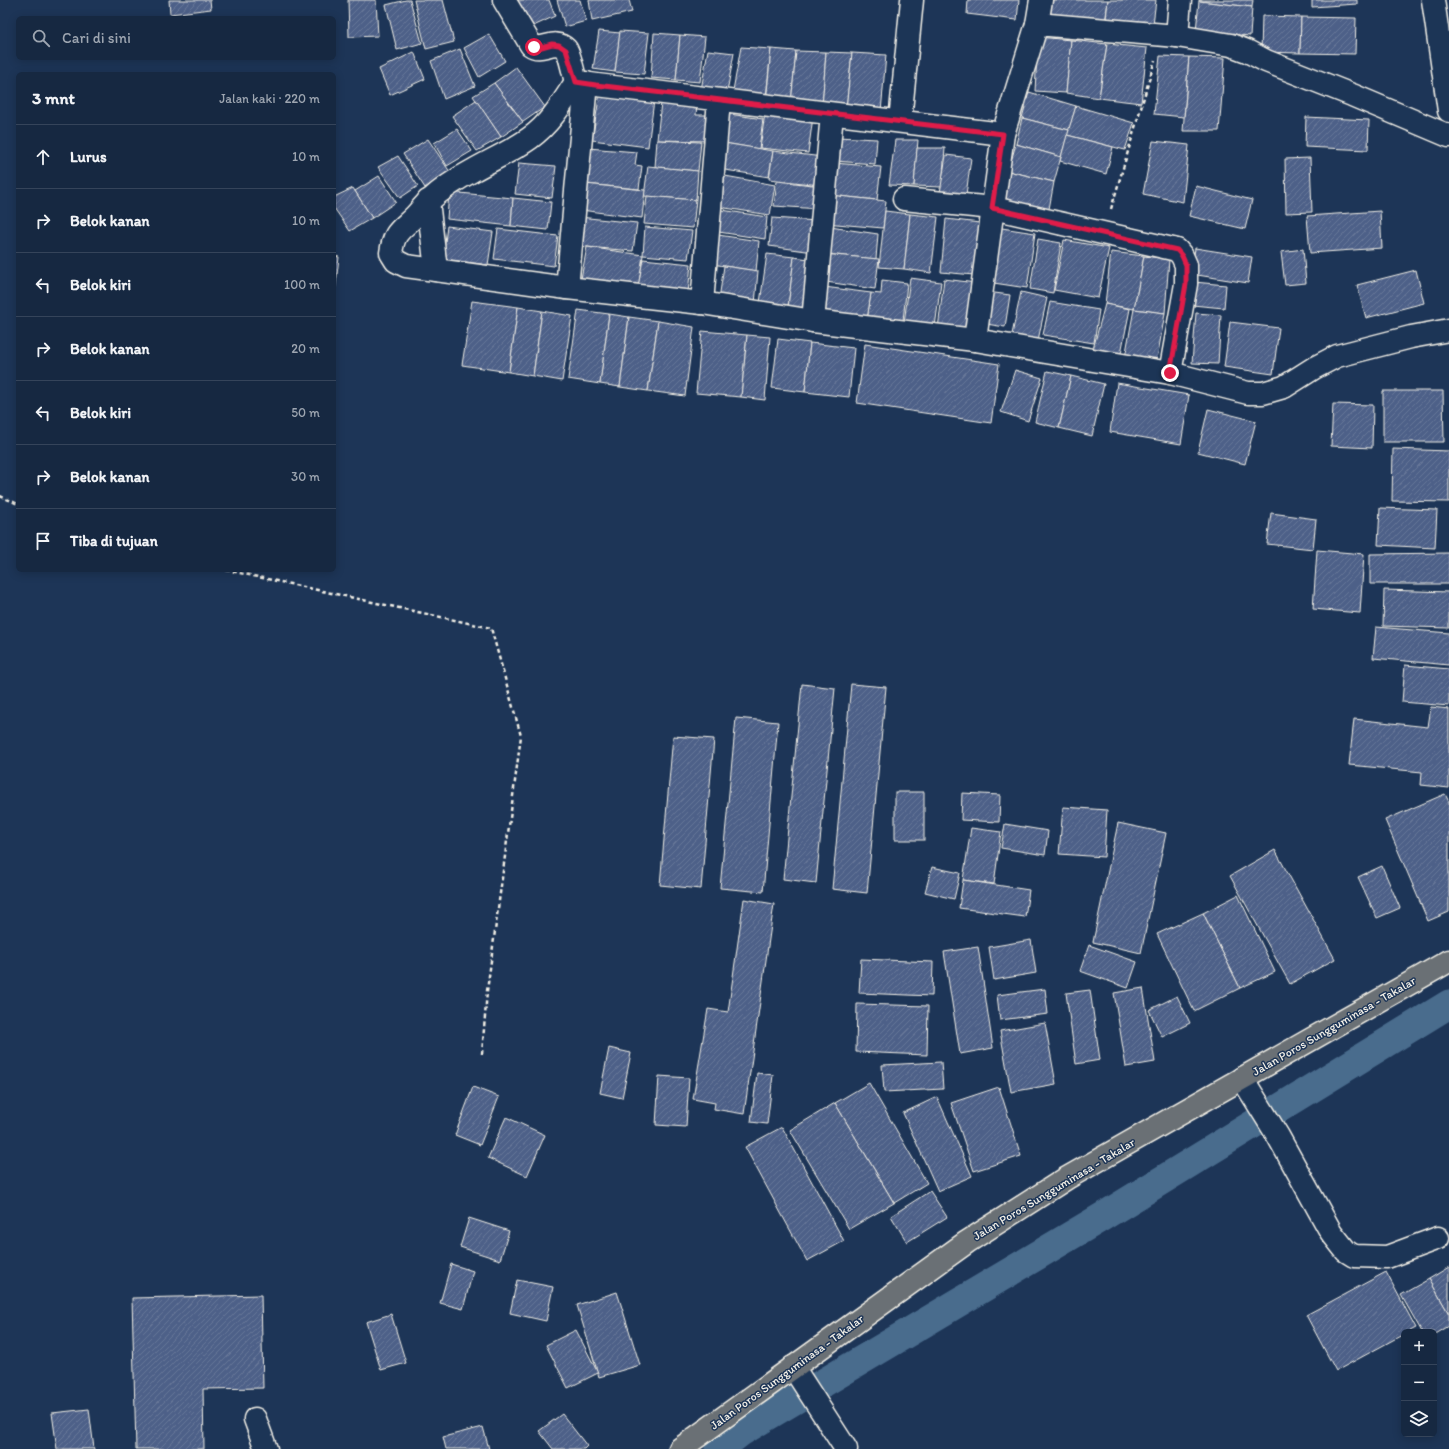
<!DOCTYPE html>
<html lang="id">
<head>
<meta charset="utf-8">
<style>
  :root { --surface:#162841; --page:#1f3048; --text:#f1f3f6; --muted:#9ea6b1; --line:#35445a }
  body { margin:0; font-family:Itim,sans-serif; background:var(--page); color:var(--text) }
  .controls { position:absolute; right:12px; bottom:12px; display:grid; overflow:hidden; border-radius:6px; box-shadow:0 2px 10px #0003 }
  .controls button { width:36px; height:36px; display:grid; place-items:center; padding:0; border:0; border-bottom:1px solid var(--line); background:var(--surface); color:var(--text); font:20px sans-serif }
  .stop { position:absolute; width:12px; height:12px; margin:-9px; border:3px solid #e11d48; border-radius:50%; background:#fff }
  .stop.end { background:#e11d48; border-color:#fff; box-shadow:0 1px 4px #0008 }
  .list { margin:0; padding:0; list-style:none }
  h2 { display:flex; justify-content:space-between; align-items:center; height:52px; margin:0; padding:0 16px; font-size:17px }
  h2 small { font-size:13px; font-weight:400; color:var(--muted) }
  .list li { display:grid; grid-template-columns:26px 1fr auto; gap:12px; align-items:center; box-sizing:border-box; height:64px; padding:0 16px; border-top:1px solid var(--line) }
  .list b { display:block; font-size:15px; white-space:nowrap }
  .list em { font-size:13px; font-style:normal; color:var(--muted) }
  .icon { flex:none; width:22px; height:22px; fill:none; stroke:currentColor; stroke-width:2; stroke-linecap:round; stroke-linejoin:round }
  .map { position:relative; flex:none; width:1449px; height:1449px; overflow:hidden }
  .search { position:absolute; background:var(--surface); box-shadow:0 2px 10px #0003; left:16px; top:16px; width:320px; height:44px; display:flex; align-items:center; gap:10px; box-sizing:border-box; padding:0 14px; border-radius:6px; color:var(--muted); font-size:15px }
  .panel { position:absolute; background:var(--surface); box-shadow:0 2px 10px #0003; left:16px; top:72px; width:320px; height:500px; border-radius:6px }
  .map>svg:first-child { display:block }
</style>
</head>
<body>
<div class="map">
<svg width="1449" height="1449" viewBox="0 0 1449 1449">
  <defs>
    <pattern id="building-hatch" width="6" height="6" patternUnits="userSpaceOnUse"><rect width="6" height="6" fill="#4d6188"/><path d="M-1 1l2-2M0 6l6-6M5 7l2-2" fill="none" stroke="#677899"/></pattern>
  </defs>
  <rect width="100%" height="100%" fill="#1d3557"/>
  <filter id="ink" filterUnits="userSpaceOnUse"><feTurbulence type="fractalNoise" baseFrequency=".025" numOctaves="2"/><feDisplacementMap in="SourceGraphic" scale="8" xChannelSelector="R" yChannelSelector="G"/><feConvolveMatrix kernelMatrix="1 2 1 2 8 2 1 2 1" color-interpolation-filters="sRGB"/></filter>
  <g filter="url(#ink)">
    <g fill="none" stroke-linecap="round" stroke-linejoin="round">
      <polyline stroke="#496c8d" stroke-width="29" points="719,1449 741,1432 1102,1217 1449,1004"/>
    </g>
    <g fill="url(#building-hatch)" stroke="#f4f1e8">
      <polygon points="169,0 210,0 211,9 170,14"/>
      <polygon points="348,0 376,0 378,36 349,37"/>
      <polygon points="406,0 410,0 422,43 397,50 386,5"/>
      <polygon points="414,0 443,0 454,42 426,49"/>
      <polygon points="513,0 549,0 555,16 525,30"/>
      <polygon points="557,0 580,0 586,21 565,27"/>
      <polygon points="589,0 629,0 632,12 592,21"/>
      <polygon points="968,0 1019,0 1017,20 967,14"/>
      <polygon points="1050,0 1108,0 1105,25 1048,20"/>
      <polygon points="1108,0 1156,0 1153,24 1106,19"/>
      <polygon points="1199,0 1253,0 1252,7 1199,1"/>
      <polygon points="1312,0 1357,0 1357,4 1312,7"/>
      <polygon points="1199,1 1252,7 1250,36 1196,31"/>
      <polygon points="1262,16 1301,17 1300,53 1261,52"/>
      <polygon points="1301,17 1356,18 1355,54 1300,53"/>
      <polygon points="599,31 620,33 615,72 593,69"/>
      <polygon points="620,31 649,33 644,74 615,72"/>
      <polygon points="654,33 680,35 676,80 651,78"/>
      <polygon points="489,34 505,61 479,77 464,48"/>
      <polygon points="680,35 705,37 700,82 676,80"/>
      <polygon points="1038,37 1071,40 1066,93 1035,91"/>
      <polygon points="1071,40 1107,44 1099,98 1066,93"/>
      <polygon points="1107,44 1147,48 1141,103 1099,98"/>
      <polygon points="741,47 771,49 766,98 732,96"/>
      <polygon points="460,49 475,86 444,99 431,61"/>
      <polygon points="771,49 796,51 791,104 766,103"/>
      <polygon points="708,50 734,53 727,92 701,90"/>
      <polygon points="796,51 826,52 822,108 791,104"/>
      <polygon points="414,52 425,79 390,95 379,69"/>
      <polygon points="826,52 852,53 846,109 822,108"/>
      <polygon points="852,53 886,55 881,112 846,109"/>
      <polygon points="1160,56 1189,57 1184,117 1154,114"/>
      <polygon points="1189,57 1225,58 1219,131 1183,131"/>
      <polygon points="516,67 545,107 523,122 494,83"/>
      <polygon points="494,83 523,122 501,137 473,96"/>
      <polygon points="1029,92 1076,106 1069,130 1022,118"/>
      <polygon points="600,93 654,100 648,147 592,140"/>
      <polygon points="476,100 501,137 477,151 452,116"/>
      <polygon points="661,102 697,104 696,115 710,115 708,141 657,140"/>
      <polygon points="1076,106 1134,123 1125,150 1067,135"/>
      <polygon points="765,113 813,117 808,153 760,148"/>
      <polygon points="729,114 763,119 759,149 724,143"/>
      <polygon points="1306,117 1369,120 1368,150 1305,147"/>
      <polygon points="1022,118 1069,130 1061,157 1016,144"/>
      <polygon points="457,129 472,151 447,166 434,143"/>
      <polygon points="1067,135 1113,147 1106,174 1060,161"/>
      <polygon points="837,137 877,139 875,164 835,161"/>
      <polygon points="428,139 450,172 425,188 403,154"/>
      <polygon points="657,140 701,142 698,171 655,167"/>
      <polygon points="895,140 918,140 914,186 889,185"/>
      <polygon points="1153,141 1189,145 1183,202 1143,194"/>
      <polygon points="724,143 773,151 769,177 719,169"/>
      <polygon points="1016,144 1061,157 1054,182 1008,171"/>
      <polygon points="588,148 637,152 635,165 642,166 639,189 585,184"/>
      <polygon points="917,148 945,148 942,187 914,186"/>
      <polygon points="773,151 823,157 819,185 769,179"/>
      <polygon points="946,155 971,158 966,195 940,193"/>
      <polygon points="398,156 418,186 400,198 378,167"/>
      <polygon points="1310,158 1312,212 1286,213 1285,159"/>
      <polygon points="519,163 556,166 552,198 515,194"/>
      <polygon points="834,163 881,167 877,200 829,195"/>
      <polygon points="648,166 698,171 696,200 644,196"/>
      <polygon points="1008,171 1054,182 1049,209 1003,201"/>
      <polygon points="379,176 396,202 372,218 355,191"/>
      <polygon points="725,176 775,185 770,215 719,207"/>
      <polygon points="777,181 822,186 820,209 774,206"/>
      <polygon points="585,184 645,190 642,218 581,210"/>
      <polygon points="1196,186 1252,200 1245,229 1189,216"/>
      <polygon points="353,188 372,218 350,231 334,208 334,197"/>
      <polygon points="449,192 513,198 511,226 447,219"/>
      <polygon points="829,195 886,201 883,228 825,223"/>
      <polygon points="647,196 696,200 693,228 644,224"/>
      <polygon points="513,198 551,202 548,230 511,226"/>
      <polygon points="715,209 767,217 765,239 712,231"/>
      <polygon points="885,211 910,214 904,269 879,267"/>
      <polygon points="1380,211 1382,248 1310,253 1307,216"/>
      <polygon points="910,214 938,217 931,273 904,269"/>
      <polygon points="579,217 637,223 633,251 576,246"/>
      <polygon points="772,218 817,221 814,252 769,246"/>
      <polygon points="946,219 980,223 974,275 941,272"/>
      <polygon points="447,226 493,232 488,265 443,259"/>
      <polygon points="645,227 692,231 688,259 643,255"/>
      <polygon points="830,227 878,234 876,259 826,254"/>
      <polygon points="995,227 1035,233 1027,288 987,282"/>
      <polygon points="498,229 558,236 554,266 494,259"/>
      <polygon points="711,234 759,241 756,271 706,263"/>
      <polygon points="1038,239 1061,243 1053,293 1030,289"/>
      <polygon points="1064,240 1109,248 1098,298 1054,290"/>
      <polygon points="587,247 643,255 638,291 580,284"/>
      <polygon points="1195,248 1252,257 1248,283 1191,274"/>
      <polygon points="1303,249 1306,283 1285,285 1281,252"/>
      <polygon points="1111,252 1144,256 1134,309 1105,304"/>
      <polygon points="767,254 794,257 788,307 760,303"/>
      <polygon points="823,254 879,259 875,289 819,281"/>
      <polygon points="334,256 339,257 335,293 334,293"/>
      <polygon points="1144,256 1169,259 1165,313 1134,309"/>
      <polygon points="794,257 816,260 809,312 788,307"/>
      <polygon points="643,259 691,264 688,293 638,287"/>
      <polygon points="724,266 758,271 755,304 719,299"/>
      <polygon points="1416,270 1424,303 1366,318 1357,285"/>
      <polygon points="910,278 941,282 935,327 904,323"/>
      <polygon points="944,279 976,283 970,333 938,329"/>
      <polygon points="882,280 907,283 902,330 867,320 871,293 881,294"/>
      <polygon points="1194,282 1226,285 1224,308 1192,305"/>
      <polygon points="824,287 871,293 867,320 822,315"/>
      <polygon points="987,292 1010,295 1005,327 980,323"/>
      <polygon points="1021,292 1047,298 1037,345 1011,339"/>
      <polygon points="472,301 518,307 509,372 462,365"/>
      <polygon points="1050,302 1099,310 1094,343 1043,335"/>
      <polygon points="1105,304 1130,309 1120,358 1092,353"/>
      <polygon points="518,307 542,311 533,376 509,372"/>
      <polygon points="1134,309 1165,313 1156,365 1124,363"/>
      <polygon points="578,310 609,314 600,384 568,379"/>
      <polygon points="542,311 572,316 562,381 533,376"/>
      <polygon points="1196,313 1221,315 1218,364 1192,363"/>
      <polygon points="609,314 629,317 620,387 600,384"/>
      <polygon points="629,317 658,321 648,391 620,387"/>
      <polygon points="658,321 694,327 685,396 648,391"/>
      <polygon points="1230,322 1279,328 1273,374 1224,367"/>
      <polygon points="702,331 747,335 741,397 696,393"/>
      <polygon points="747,335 770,337 765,400 741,397"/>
      <polygon points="778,339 810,343 805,392 772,388"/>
      <polygon points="810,343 854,348 849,397 805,392"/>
      <polygon points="865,344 999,364 991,423 857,403"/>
      <polygon points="1015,370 1042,378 1028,421 1001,412"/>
      <polygon points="1047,371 1071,376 1059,428 1035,422"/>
      <polygon points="1071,376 1104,384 1092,436 1059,428"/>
      <polygon points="1117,383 1189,395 1181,444 1110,432"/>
      <polygon points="1383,391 1443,391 1444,442 1383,442"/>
      <polygon points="1333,404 1373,405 1372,448 1331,446"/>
      <polygon points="1208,409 1256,421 1245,464 1198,452"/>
      <polygon points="1393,449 1449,451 1449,502 1392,501"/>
      <polygon points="1380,508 1437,510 1435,548 1378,545"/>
      <polygon points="1271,513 1316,519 1313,549 1267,544"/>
      <polygon points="1317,550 1364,554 1360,613 1313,609"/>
      <polygon points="1449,553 1449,584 1370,584 1370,554"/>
      <polygon points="1384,590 1449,592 1449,628 1383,626"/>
      <polygon points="1376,627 1449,633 1449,665 1373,658"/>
      <polygon points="1405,665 1449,669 1449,706 1402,702"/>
      <polygon points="802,684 835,688 816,883 783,879"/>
      <polygon points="851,684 886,687 867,893 832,889"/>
      <polygon points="1431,707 1449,709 1449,788 1421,785 1422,772 1349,765 1354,719 1428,727"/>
      <polygon points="736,718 778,722 763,892 720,888"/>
      <polygon points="673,736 714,739 701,889 660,885"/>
      <rect x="895" y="792" width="29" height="48"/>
      <polygon points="962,793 1000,795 999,822 961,820"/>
      <polygon points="1445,794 1449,802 1449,912 1428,921 1385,820"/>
      <polygon points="1063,807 1107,810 1104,857 1059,854"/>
      <polygon points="1118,823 1166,833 1141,953 1093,942"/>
      <polygon points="1005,824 1048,831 1045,855 1001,848"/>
      <polygon points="971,828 1001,832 994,884 963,880"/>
      <polygon points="1275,850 1335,959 1290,984 1230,876"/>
      <polygon points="1382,866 1400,908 1377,918 1358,877"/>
      <polygon points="932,867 960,873 954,899 925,892"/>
      <polygon points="963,880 1029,890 1025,917 959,908"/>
      <polygon points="1238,895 1275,972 1240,988 1203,913"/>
      <polygon points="744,899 774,904 744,1114 714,1109 715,1103 693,1099 708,1009 728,1012"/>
      <polygon points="1203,913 1240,988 1194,1011 1157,934"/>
      <polygon points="1031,940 1036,973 994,980 989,947"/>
      <polygon points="1089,945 1137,962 1128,988 1080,971"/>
      <polygon points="978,947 993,1048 960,1054 944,952"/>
      <polygon points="861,959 933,962 932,996 859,993"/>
      <polygon points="1143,988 1155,1062 1126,1067 1114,993"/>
      <polygon points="1045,989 1048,1014 1000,1020 997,995"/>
      <polygon points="1090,990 1100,1060 1076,1064 1066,993"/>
      <polygon points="1177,996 1190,1023 1162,1037 1149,1010"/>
      <polygon points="857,1004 928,1006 927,1055 856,1052"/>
      <polygon points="1045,1023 1056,1084 1011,1092 1000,1031"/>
      <polygon points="609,1048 631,1053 622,1098 600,1093"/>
      <polygon points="941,1062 943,1089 884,1092 882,1065"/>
      <polygon points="757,1073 773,1075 767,1124 751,1122"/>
      <polygon points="659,1076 689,1078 686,1127 656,1125"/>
      <polygon points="869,1083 927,1183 894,1203 835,1103"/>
      <polygon points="473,1087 499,1097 480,1145 455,1135"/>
      <polygon points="999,1087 1021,1156 974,1171 951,1103"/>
      <polygon points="937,1097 972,1176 938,1191 903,1113"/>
      <polygon points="835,1103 894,1203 849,1229 790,1130"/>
      <polygon points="506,1117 545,1135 527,1176 488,1158"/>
      <polygon points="782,1127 844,1241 807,1261 745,1147"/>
      <polygon points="930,1191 947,1217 907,1242 891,1216"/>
      <polygon points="469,1218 509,1231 500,1260 460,1247"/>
      <polygon points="451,1264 473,1271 463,1309 440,1303"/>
      <polygon points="1449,1267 1449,1314 1429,1279"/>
      <polygon points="1386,1272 1416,1328 1408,1332 1404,1332 1404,1334 1336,1371 1306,1315"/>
      <polygon points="1429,1279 1449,1314 1449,1326 1434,1335 1434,1332 1422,1332 1401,1295"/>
      <polygon points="517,1280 553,1287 546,1321 510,1313"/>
      <polygon points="617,1292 640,1365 599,1377 577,1305"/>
      <polygon points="261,1295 263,1388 203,1389 204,1449 136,1449 132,1298"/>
      <polygon points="391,1314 406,1363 381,1370 366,1322"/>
      <polygon points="576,1330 598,1373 568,1388 546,1345"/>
      <polygon points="89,1409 94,1449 57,1449 52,1413"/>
      <polygon points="562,1414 587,1446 584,1449 553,1449 539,1431"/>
      <polygon points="483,1427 489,1449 446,1449 443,1437"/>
    </g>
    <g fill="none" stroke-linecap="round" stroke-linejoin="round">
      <g stroke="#f4f1e8" stroke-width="25">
        <g id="minor">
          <path d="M504,0L531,45C542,53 554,37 566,49C569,52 574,75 576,82"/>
          <polyline points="1433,0 1449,111"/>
          <polyline points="1037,24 1041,0"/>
          <polyline points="1177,36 1180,0"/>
          <polyline points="900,121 912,0"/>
          <path d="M904,199L993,208L1177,250L1182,256L1186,265V284L1170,373L975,340L813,321L702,303L567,288L406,266L396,261L391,253C394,231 400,231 415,216C420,211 424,205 429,201C442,189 457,179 472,171C491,160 512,151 530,138C550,124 563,102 576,82L597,85L1003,134"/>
          <polyline points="428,201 436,270"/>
          <polyline points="567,288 586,83"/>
          <polyline points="702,303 719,100"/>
          <polyline points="813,321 832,114"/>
          <polyline points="975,340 1003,134 1037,24 1177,36 1231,45 1247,51 1266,61 1352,95 1449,136"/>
          <polyline points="1170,373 1248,393 1263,393 1284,387 1314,368 1337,356 1411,337 1449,330"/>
          <polyline points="1242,1078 1278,1136 1331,1232 1346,1251 1354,1256 1387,1257 1438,1238"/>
          <polyline points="793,1367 846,1449"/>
          <polyline points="255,1419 266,1449"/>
        </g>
      </g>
      <g stroke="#f4f1e8" stroke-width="25">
        <polyline id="highway" points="680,1449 967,1242 1067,1178 1449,961"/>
      </g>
      <g stroke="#f4f1e8" stroke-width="2.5" stroke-dasharray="4 3" stroke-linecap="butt">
        <polyline points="1111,209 1155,60"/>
        <polyline points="0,496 18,504"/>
        <polyline points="226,570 491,628 521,736 487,991 482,1054"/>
      </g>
      <use href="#minor" stroke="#1d3557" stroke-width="22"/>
      <use href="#highway" stroke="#6a7074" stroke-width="22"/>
    </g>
  </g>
  <g fill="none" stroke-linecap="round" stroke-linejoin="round" filter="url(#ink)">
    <polyline stroke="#e11d48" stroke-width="5" points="534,47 538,48 552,44 559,45 566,50 576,82 596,85 1003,134 992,208 1177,250 1182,256 1186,265 1186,284 1170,373"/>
  </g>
  <g text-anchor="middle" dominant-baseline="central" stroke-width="3" stroke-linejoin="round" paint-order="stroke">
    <g font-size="12" fill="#f4f1e8" stroke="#1d3557">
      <text transform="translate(1334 1026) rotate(-30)">Jalan Poros Sungguminasa - Takalar</text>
      <text transform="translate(1054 1189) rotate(-31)">Jalan Poros Sungguminasa - Takalar</text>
      <text transform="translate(787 1372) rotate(-36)">Jalan Poros Sungguminasa - Takalar</text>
    </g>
  </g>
</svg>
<div class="controls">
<button>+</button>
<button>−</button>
<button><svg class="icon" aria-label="layers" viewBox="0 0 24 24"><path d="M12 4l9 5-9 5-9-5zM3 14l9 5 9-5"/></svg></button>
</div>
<div class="stop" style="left:534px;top:47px"></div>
<div class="stop end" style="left:1170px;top:373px"></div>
<div class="search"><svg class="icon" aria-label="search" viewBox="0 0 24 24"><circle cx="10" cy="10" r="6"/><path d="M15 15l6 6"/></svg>Cari di sini</div>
<section class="panel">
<h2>3 mnt<small>Jalan kaki · 220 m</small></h2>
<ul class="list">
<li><svg class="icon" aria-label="ahead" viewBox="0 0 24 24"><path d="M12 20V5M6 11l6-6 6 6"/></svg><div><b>Lurus</b></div><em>10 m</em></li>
<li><svg class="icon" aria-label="right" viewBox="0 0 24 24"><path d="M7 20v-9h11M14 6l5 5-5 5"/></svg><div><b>Belok kanan</b></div><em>10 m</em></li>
<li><svg class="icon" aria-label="left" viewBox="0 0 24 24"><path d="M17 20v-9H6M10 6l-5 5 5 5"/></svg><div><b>Belok kiri</b></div><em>100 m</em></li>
<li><svg class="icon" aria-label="right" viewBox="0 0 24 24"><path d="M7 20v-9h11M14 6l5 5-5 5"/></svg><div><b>Belok kanan</b></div><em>20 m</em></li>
<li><svg class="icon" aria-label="left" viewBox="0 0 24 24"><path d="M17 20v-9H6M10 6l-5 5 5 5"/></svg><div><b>Belok kiri</b></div><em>50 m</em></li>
<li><svg class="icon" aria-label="right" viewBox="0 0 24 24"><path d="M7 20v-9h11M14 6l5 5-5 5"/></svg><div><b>Belok kanan</b></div><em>30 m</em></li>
<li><svg class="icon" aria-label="arrive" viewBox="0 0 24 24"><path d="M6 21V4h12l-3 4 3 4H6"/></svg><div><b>Tiba di tujuan</b></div></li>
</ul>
</section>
</div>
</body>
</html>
